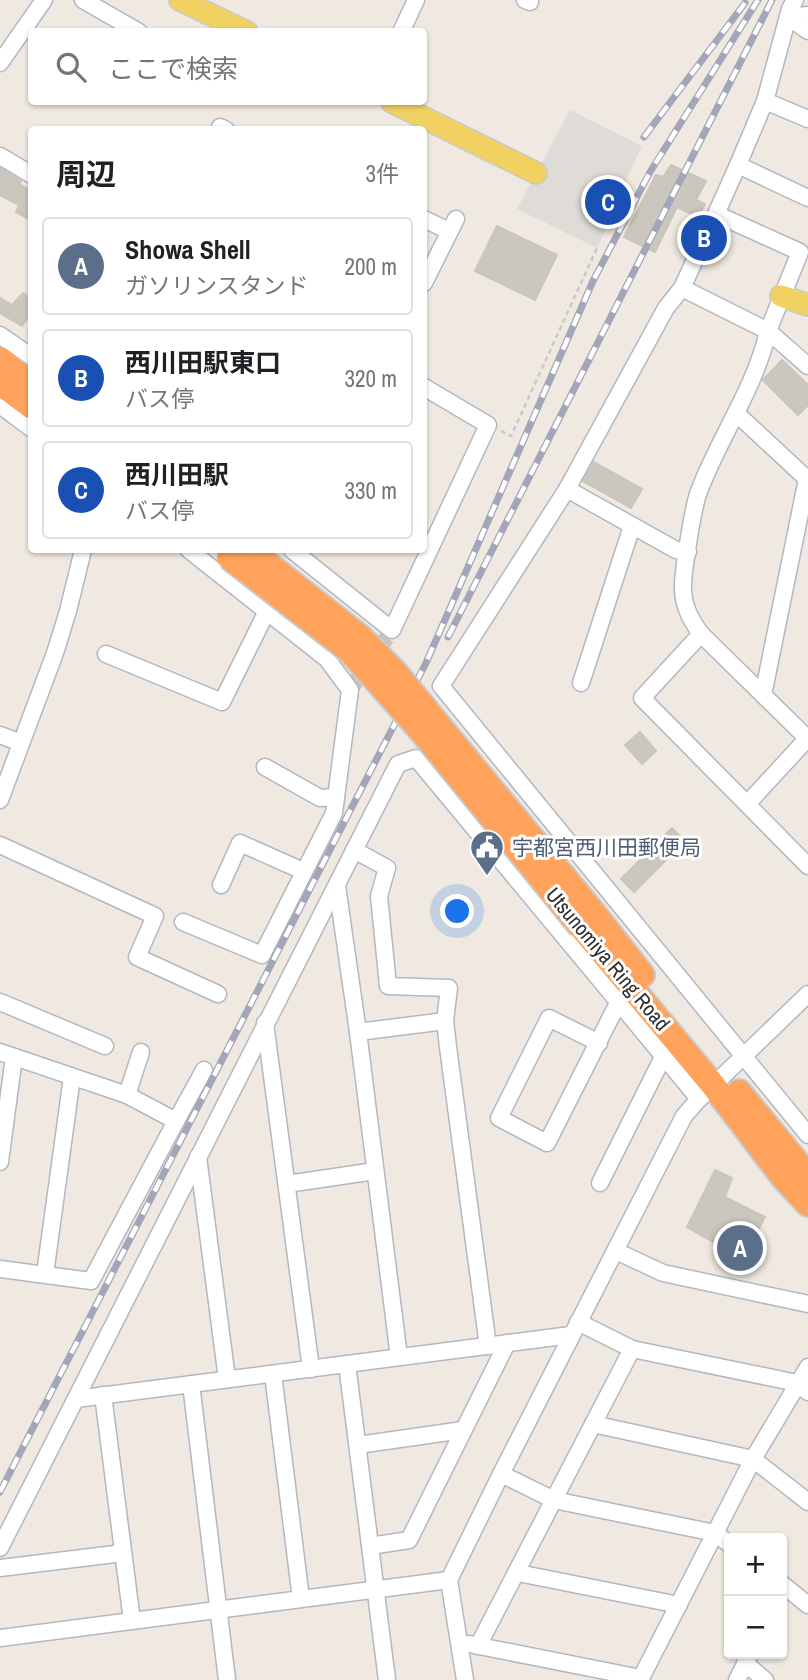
<!DOCTYPE html>
<html lang="ja">
<head>
<meta charset="utf-8">
<style>
  :root { --surface:#fff; --page:#f6f6f6; --text:#202124; --muted:#757577; --line:#e0e0e0; --accent:#ea580c }
  body { margin:0; font-family:"Archivo Narrow","Noto Sans JP",sans-serif; background:var(--page); color:var(--text) }
  .controls { position:absolute; right:21px; bottom:21px; display:grid; overflow:hidden; border-radius:7px; box-shadow:0 2px 5px #0004 }
  .controls button { width:63px; height:63px; display:grid; place-items:center; padding:0; border:0; border-bottom:2px solid var(--line); background:var(--surface); color:var(--text); font:35px sans-serif }
  .you { position:absolute; left:458px; top:912px; width:24px; height:24px; margin:-18px; border:5px solid #fff; border-radius:50%; background:#1a73e8; box-shadow:0 0 0 10px #1a73e833 }
  .badge { display:grid; place-items:center; width:46px; height:46px; border-radius:50%; background:var(--accent); color:#fff; font-size:23px; font-weight:700 }
  .pin { position:absolute; translate:-50% -50%; border:4px solid #fff; box-shadow:0 2px 7px #0006 }
  .list { margin:0; padding:0; list-style:none }
  h2 { display:flex; justify-content:space-between; align-items:center; height:91px; margin:0; padding:0 28px; font-size:30px }
  h2 small { font-size:23px; font-weight:400; color:var(--muted) }
  .list li { display:grid; grid-template-columns:46px 1fr auto; gap:21px; align-items:center; box-sizing:border-box; height:98px; margin:0 14px 14px; padding:0 14px; border:2px solid var(--line); border-radius:7px }
  .list b { display:block; font-size:26px; white-space:nowrap }
  .list p { margin:0; font-size:23px; white-space:nowrap; color:var(--muted) }
  .list em { font-size:23px; font-style:normal; color:var(--muted) }
  .icon { flex:none; width:38px; height:38px; fill:none; stroke:currentColor; stroke-width:2; stroke-linecap:round; stroke-linejoin:round }
  .map { position:relative; flex:none; width:808px; height:1680px; overflow:hidden }
  .search { position:absolute; background:var(--surface); box-shadow:0 2px 5px #0004; left:28px; top:28px; width:399px; height:77px; display:flex; align-items:center; gap:18px; box-sizing:border-box; padding:0 24px; border-radius:7px; color:var(--muted); font-size:26px }
  .panel { position:absolute; background:var(--surface); box-shadow:0 2px 5px #0004; left:28px; top:126px; width:399px; height:427px; border-radius:7px }
  .map>svg:first-child { display:block }
</style>
</head>
<body>
<div class="map">
<svg width="808" height="1680" viewBox="0 0 808 1680">
  <rect width="100%" height="100%" fill="#efe9e1"/>
  <polygon fill="#dfdcd8" points="570,110 642,146 625,182 617,177 609,193 620,199 597,248 517,209"/>
  <g fill="#cbc7bf" stroke="#cbc5ba" stroke-width="2">
    <polygon points="671,165 706,181 696,200 705,204 698,217 677,207 655,252 624,237 656,175 663,177"/>
    <polygon points="0,168 21,181 19,184 28,189 32,185 32,221 16,212 19,205 0,195"/>
    <polygon points="497,226 557,255 535,300 475,271"/>
    <polygon points="23,293 32,298 32,312 22,326 0,313 0,298 12,305"/>
    <polygon points="782,360 808,385 808,405 798,415 763,380"/>
    <polygon points="594,462 642,489 631,508 583,481"/>
    <polygon points="640,732 656,751 642,764 625,745"/>
    <polygon points="672,828 685,841 634,892 621,879"/>
    <polygon points="715,1170 732,1178 725,1197 765,1217 743,1259 687,1227"/>
  </g>
  <g fill="none" stroke-linecap="round" stroke-linejoin="round">
    <polyline stroke="#c8c4bd" stroke-width="16" stroke-dasharray="16 8" stroke-linecap="butt" points="350,690 392,630"/>
    <g stroke="#b4b7c1" stroke-width="19">
      <g id="minor">
        <polyline points="83,0 139,32"/>
        <polyline points="525,0 530,2"/>
        <polyline points="795,0 790,9 765,101 738,165 808,198"/>
        <polyline points="808,15 788,17 808,31"/>
        <polyline points="401,32 416,0"/>
        <polyline points="0,63 44,0"/>
        <polyline points="765,101 808,119"/>
        <polyline points="220,127 226,130"/>
        <polyline points="0,156 32,175"/>
        <polygon points="716,214 800,252 768,331 682,288"/>
        <polyline points="716,214 738,165"/>
        <polyline points="424,219 449,231"/>
        <polyline points="424,283 456,219"/>
        <polyline points="682,288 666,308 567,489 441,686 808,1135"/>
        <polyline points="0,335 32,357"/>
        <path d="M808,366L768,331C755,389 718,439 698,494C693,509 682,575 683,590C684,608 691,620 701,634L808,739"/>
        <polyline points="0,405 32,429"/>
        <polyline points="736,413 807,479 763,695"/>
        <polyline points="567,489 676,550 688,552"/>
        <polyline points="292,550 392,630 488,425 424,387"/>
        <polyline points="701,634 642,698 808,866"/>
        <polyline points="106,654 222,702 267,611"/>
        <polyline points="581,683 632,526"/>
        <polyline points="0,735 21,743"/>
        <polyline points="265,767 320,798 336,797"/>
        <polyline points="0,800 55,653 68,611 83,550"/>
        <polyline points="747,804 807,739"/>
        <polyline points="0,845 155,916 137,957 218,994"/>
        <polyline points="354,850 387,868 379,896 388,986 449,988 445,1021 448,1047 488,1346"/>
        <polyline points="221,885 240,843 303,871"/>
        <polyline points="337,886 358,1032 399,1357"/>
        <polyline points="183,922 262,955 334,813 350,690 327,659 189,550"/>
        <polyline points="0,1002 105,1046"/>
        <polyline points="265,1023 311,1369"/>
        <polyline points="358,1032 445,1021"/>
        <polyline points="599,1043 549,1018 499,1118 547,1143 618,1003"/>
        <polyline points="0,1052 127,1095 176,1121 91,1281 0,1269"/>
        <polyline points="127,1095 141,1052"/>
        <polyline points="176,1121 204,1070"/>
        <polyline points="198,1157 227,1379"/>
        <polyline points="0,1162 14,1057"/>
        <polyline points="600,1183 663,1057"/>
        <polyline points="287,1184 375,1171"/>
        <polyline points="616,1251 663,1273 808,1304"/>
        <polyline points="45,1274 72,1077"/>
        <polyline points="578,1322 632,1349 797,1383 808,1392"/>
        <polyline points="347,1364 387,1680"/>
        <polyline points="273,1374 301,1599"/>
        <polyline points="191,1384 227,1680"/>
        <polyline points="103,1395 132,1621"/>
        <polyline points="76,1399 571,1335"/>
        <polyline points="593,1424 753,1459 808,1502"/>
        <polyline points="358,1445 463,1430"/>
        <polyline points="501,1474 554,1500 715,1533 729,1544"/>
        <polyline points="370,1546 409,1540 507,1343"/>
        <polyline points="0,1548 398,764 416,758 699,1099"/>
        <polyline points="0,1568 123,1553"/>
        <polyline points="518,1573 679,1605"/>
        <polyline points="782,1584 808,1605"/>
        <polyline points="0,1638 449,1580"/>
        <polyline points="469,1644 641,1678"/>
        <polyline points="478,1646 632,1349"/>
        <polyline points="745,1663 765,1680"/>
        <polyline points="465,1680 449,1580 501,1474 684,1116 699,1099 808,994"/>
        <polyline points="640,1680 753,1459 808,1367"/>
        <polyline points="737,1680 750,1654"/>
      </g>
    </g>
    <g stroke="#c9c9c9" stroke-width="24">
      <g id="major">
        <polyline points="180,0 247,32"/>
        <polyline points="392,102 536,173"/>
        <polyline points="781,296 808,305"/>
      </g>
    </g>
    <g stroke="#c9c9c9" stroke-width="28">
      <g id="highway">
        <polyline points="0,359 32,385"/>
        <polyline points="0,383 32,407"/>
        <polyline points="595,915 642,975"/>
        <polyline points="581,927 713,1085 782,1176 808,1204"/>
        <polyline points="739,1092 808,1176"/>
      </g>
    </g>
    <polyline stroke="#c9c9c9" stroke-width="2.5" stroke-dasharray="5 3.5" stroke-linecap="butt" points="501,431 511,436 597,248"/>
    <use href="#minor" stroke="#fff" stroke-width="16"/>
    <use href="#major" stroke="#f2d163" stroke-width="21"/>
    <use href="#highway" stroke="#ffa35c" stroke-width="24"/>
    <g stroke="#a3a6b8" stroke-width="7">
      <g id="rail">
        <polyline points="644,137 745,3"/>
        <polyline points="448,637 772,0"/>
        <polyline points="0,1492 426,663 593,281 650,172 758,0"/>
      </g>
    </g>
    <use href="#rail" stroke="#fff" stroke-width="4.5" stroke-dasharray="13" stroke-linecap="butt"/>
    <g stroke="#c9c9c9" stroke-width="28" stroke-linecap="butt">
      <g id="highway-bridge">
        <polyline points="250,550 360,637 394,671 595,915"/>
        <polyline points="229,557 350,651 423,733 581,927"/>
      </g>
    </g>
    <use href="#highway-bridge" stroke="#ffa35c" stroke-width="24"/>
  </g>
  <defs>
    <g id="civic-pin" transform="scale(1.75)"><path d="M0 17L-7.5 6A9.5 9.5 0 1 1 7.5 6Z" fill="#5c6f8a" stroke="#fff"/><path d="M-.6-6.5H3V-4.5H.6V-3L4-1V1h2V6H-6V1h2V-1L-.6-3ZM-1.2 2.5V6h2.4V2.5Z" fill="#fff"/></g>
  </defs>
  <g fill-rule="evenodd">
    <use href="#civic-pin" x="487" y="847"/>
  </g>
  <g text-anchor="middle" dominant-baseline="central" stroke-width="6" stroke-linejoin="round" paint-order="stroke">
    <g font-size="21" fill="#4e5e75" stroke="#fff" text-anchor="start">
      <text x="512" y="847">宇都宮西川田郵便局</text>
    </g>
    <g font-size="21" fill="#2e2e2e" stroke="#fff">
      <text transform="translate(608 959) rotate(50)">Utsunomiya Ring Road</text>
    </g>
  </g>
</svg>
<div class="controls">
<button>+</button>
<button>−</button>
</div>
<div class="you"></div>
<div class="pin badge" style="left:740px;top:1248px;background:#5c6f8a">A</div>
<div class="pin badge" style="left:704px;top:238px;background:#1a4fb4">B</div>
<div class="pin badge" style="left:608px;top:202px;background:#1a4fb4">C</div>
<div class="search"><svg class="icon" aria-label="search" viewBox="0 0 24 24"><circle cx="10" cy="10" r="6"/><path d="M15 15l6 6"/></svg>ここで検索</div>
<section class="panel">
<h2>周辺<small>3件</small></h2>
<ul class="list">
<li><span class="badge" style="background:#5c6f8a">A</span><div><b>Showa Shell</b><p>ガソリンスタンド</p></div><em>200 m</em></li>
<li><span class="badge" style="background:#1a4fb4">B</span><div><b>西川田駅東口</b><p>バス停</p></div><em>320 m</em></li>
<li><span class="badge" style="background:#1a4fb4">C</span><div><b>西川田駅</b><p>バス停</p></div><em>330 m</em></li>
</ul>
</section>
</div>
</body>
</html>
